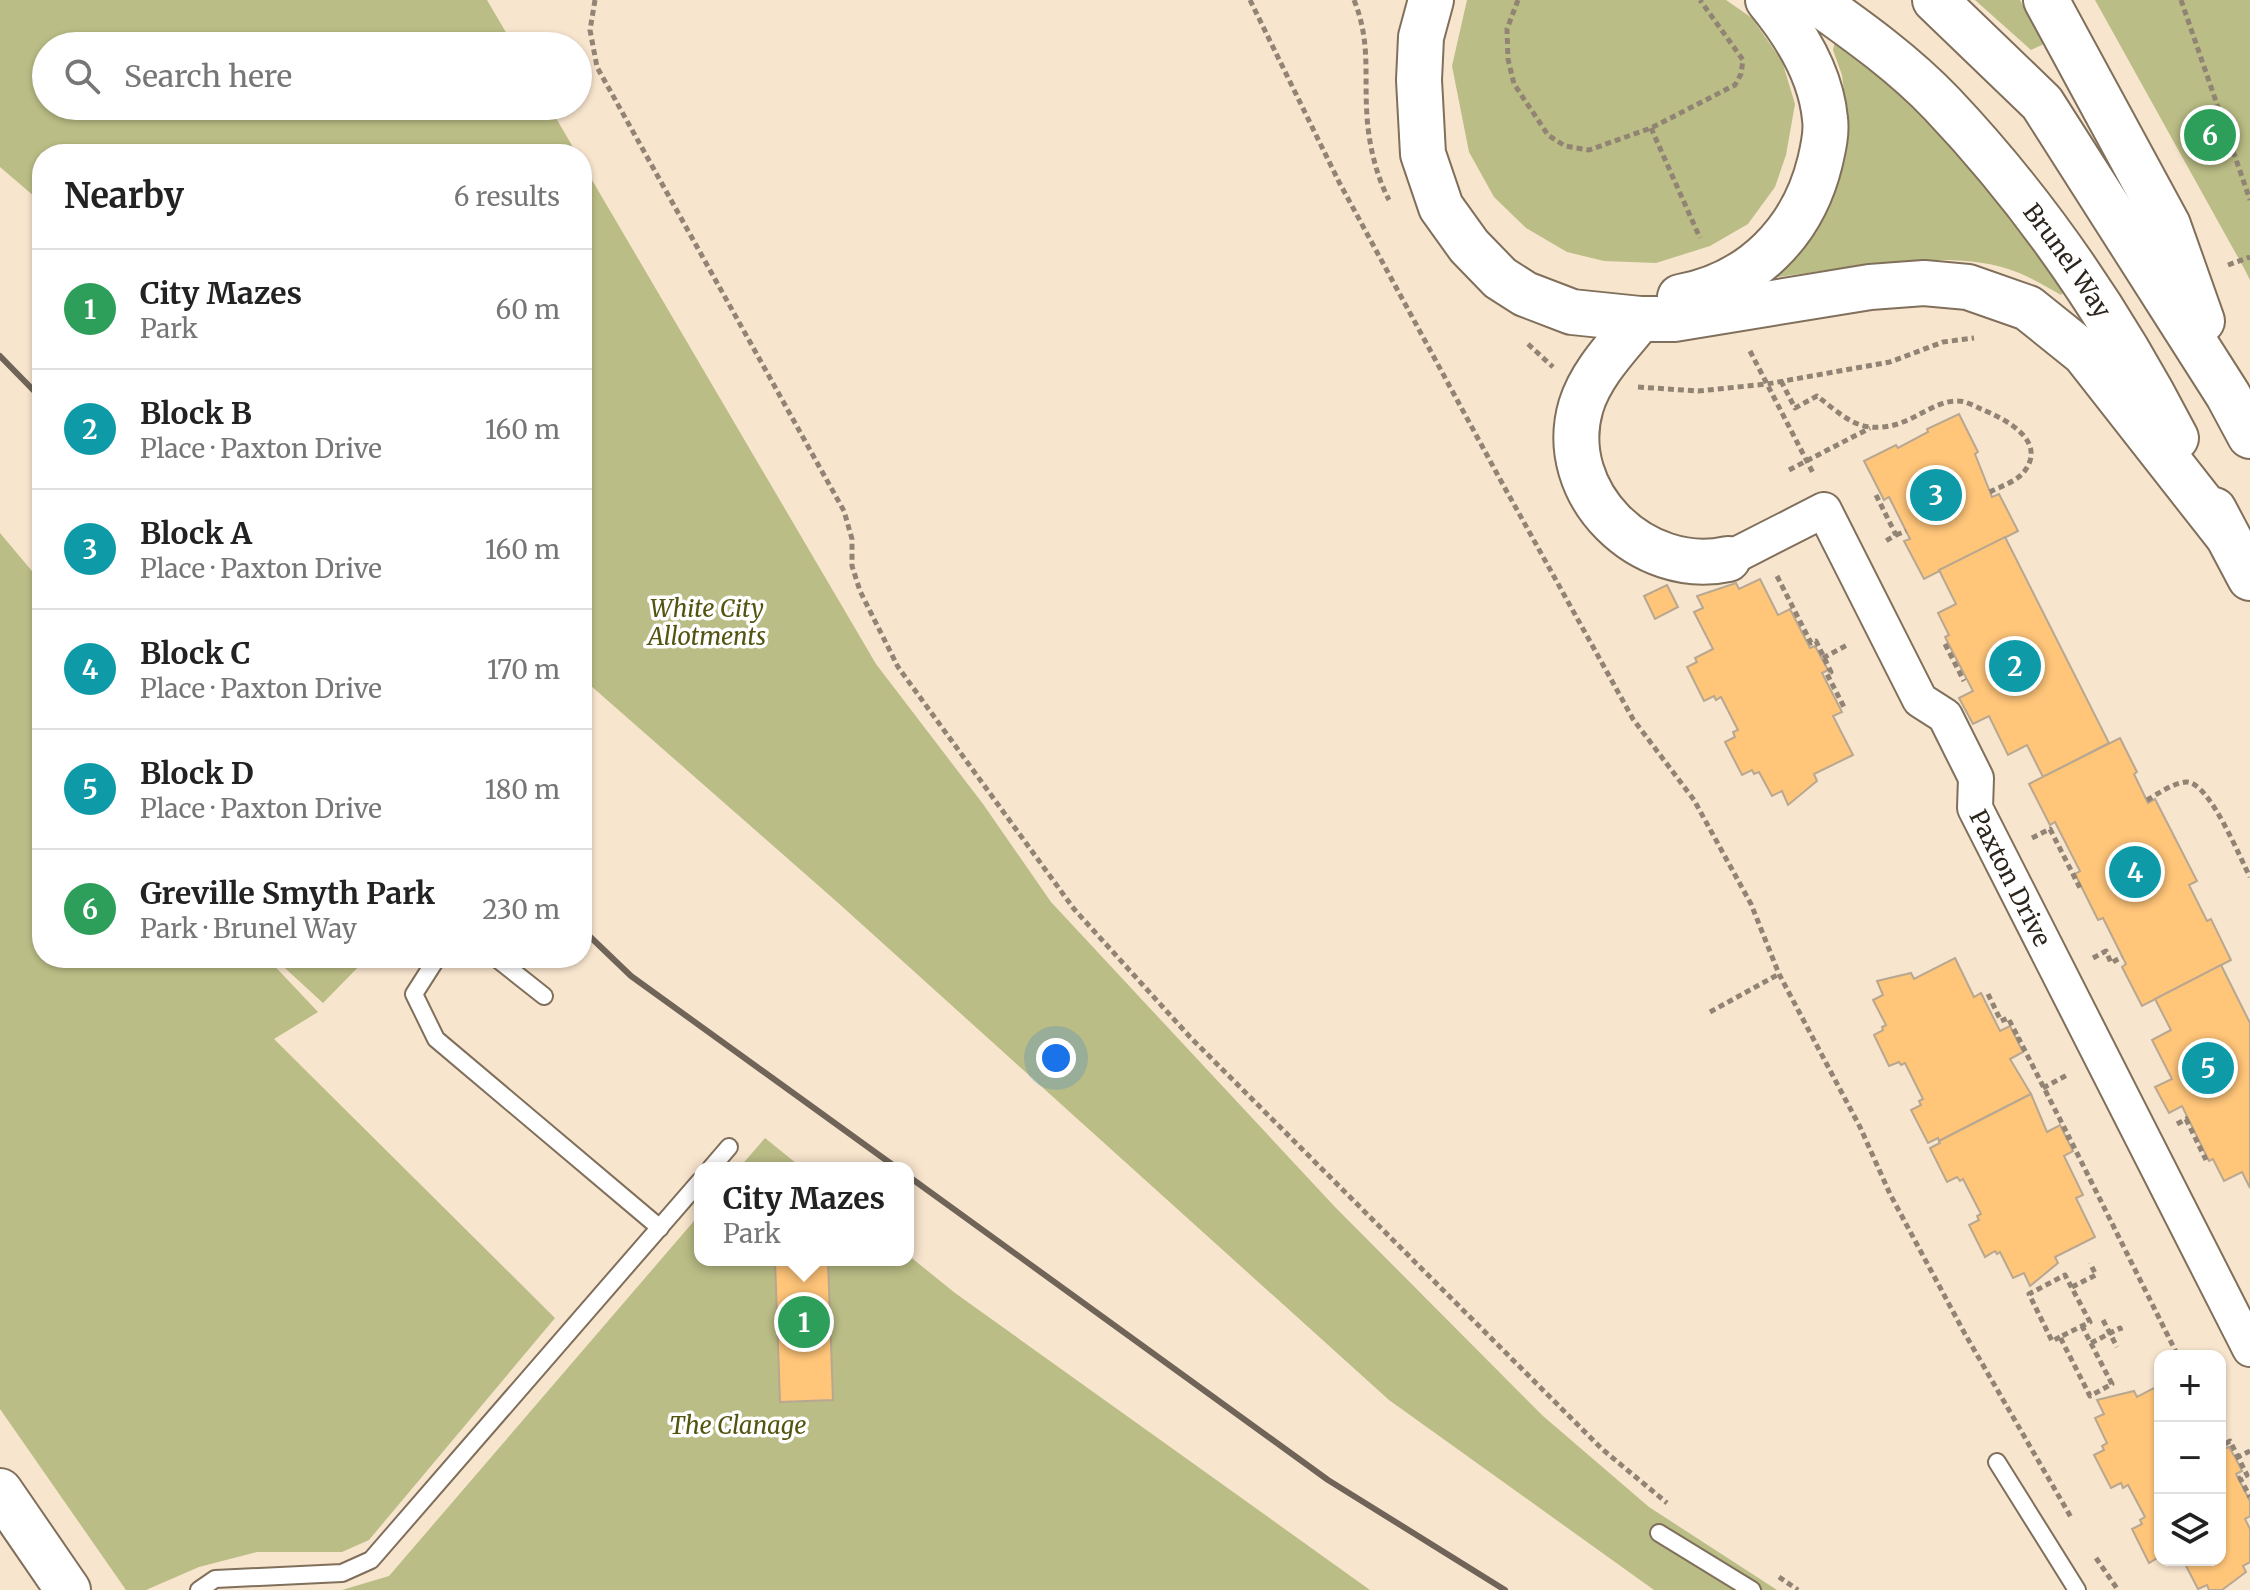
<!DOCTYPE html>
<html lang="en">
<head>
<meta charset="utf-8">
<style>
  :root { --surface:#fff; --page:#f6f6f6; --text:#222; --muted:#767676; --line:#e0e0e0; --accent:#0b8043 }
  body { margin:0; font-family:Merriweather,serif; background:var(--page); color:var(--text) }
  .controls { position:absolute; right:24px; bottom:24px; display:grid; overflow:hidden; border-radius:16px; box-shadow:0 2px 6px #0004 }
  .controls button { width:72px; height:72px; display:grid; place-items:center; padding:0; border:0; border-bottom:2px solid var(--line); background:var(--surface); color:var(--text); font:40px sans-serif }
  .you { position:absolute; left:1056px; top:1058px; width:28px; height:28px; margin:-20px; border:6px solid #fff; border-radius:50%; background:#1a73e8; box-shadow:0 0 0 12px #1a73e833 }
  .badge { display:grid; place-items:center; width:52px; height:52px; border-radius:50%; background:var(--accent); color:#fff; font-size:26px; font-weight:700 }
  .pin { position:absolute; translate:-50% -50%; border:4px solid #fff; box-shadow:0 2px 8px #0006 }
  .popup { position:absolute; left:694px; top:1162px; width:220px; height:104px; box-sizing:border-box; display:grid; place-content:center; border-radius:16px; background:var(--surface); filter:drop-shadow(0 2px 6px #0005); font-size:26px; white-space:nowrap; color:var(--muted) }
  .popup b { font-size:30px; color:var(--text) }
  .popup::after { content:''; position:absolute; left:50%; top:100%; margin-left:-16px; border:16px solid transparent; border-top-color:var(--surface) }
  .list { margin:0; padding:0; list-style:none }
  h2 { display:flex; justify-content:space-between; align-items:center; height:104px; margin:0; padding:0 32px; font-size:34px }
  h2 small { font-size:26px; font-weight:400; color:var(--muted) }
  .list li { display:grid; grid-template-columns:52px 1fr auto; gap:24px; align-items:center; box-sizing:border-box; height:120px; padding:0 32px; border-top:2px solid var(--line) }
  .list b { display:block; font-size:30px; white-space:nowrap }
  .list p { margin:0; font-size:26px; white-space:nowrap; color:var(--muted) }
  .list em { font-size:26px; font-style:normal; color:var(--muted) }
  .icon { flex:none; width:44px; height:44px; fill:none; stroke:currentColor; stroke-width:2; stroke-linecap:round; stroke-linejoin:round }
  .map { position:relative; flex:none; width:2250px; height:1590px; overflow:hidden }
  .search { position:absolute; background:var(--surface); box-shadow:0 2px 6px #0004; left:32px; top:32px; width:560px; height:88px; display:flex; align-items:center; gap:20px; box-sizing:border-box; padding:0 28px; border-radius:44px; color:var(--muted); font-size:30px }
  .panel { position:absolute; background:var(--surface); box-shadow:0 2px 6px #0004; left:32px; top:144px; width:560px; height:824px; border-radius:32px }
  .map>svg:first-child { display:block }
</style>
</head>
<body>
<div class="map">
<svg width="2250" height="1590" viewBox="0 0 2250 1590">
  <rect width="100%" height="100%" fill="#f8e5ce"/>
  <g fill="#babd85">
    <polygon points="0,0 487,0 514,46 46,46 46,106 549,106 577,154 42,154 42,203 0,167"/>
    <polygon points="1467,0 1726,0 1752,18 1782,61 1795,104 1786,155 1775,187 1748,224 1710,246 1656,263 1604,261 1567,252 1526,228 1494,197 1469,152 1452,66"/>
    <polygon points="1975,0 2020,0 2044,44 2031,50"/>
    <polygon points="2095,0 2250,0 2250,280 2245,270"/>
    <path d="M1835,41L1927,107L2071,283L2061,295C2042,284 2025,274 2005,268C1940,248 1831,271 1763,279L1843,147L1846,107L1842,75L1833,50Z"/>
    <polygon points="582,163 876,664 983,804 1051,902 1335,1207 1543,1416 1649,1507 1777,1590 1654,1590 1389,1400 836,901 582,678"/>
    <polygon points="0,533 42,583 42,958 267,958 318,1012 274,1039 555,1318 369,1540 342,1552 257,1552 199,1567 146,1590 126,1590 0,1409"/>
    <polygon points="274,958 367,958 323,1003"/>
    <polygon points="765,1138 802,1168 739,1168"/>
    <polygon points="700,1214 700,1260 908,1260 908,1255 955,1293 1370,1590 342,1590 389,1576"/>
  </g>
  <g fill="#ffc579" stroke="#b8a791" stroke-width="2">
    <polygon points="1959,414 1978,452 1975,454 1990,492 1992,497 1999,494 2018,531 1924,579 1904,541 1910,539 1889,497 1884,500 1864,461 1896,445 1898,448 1928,432 1927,429"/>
    <polygon points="2005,537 2109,743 2043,777 2027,745 2008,755 1989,716 1973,724 1959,698 1973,691 1945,637 1949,635 1938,613 1956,604 1939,570"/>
    <polygon points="1760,579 1778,615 1790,609 1810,648 1815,646 1828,670 1822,673 1842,712 1833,716 1853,755 1814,774 1817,781 1788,805 1782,791 1772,796 1759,772 1754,774 1752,770 1742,775 1725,742 1735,737 1733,732 1738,730 1721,697 1716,700 1714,696 1704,701 1687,667 1697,662 1695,658 1713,649 1694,612 1703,608 1697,596 1736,583 1739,589"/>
    <polygon points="1667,585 1678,607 1655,619 1644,596"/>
    <polygon points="2120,738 2137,772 2134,774 2148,803 2155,799 2197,881 2189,885 2207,921 2211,919 2231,960 2142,1006 2122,967 2126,964 2103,918 2098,920 2075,874 2080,871 2057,826 2055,822 2050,825 2029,784"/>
    <polygon points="1955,958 1974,997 1981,993 2000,1031 2010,1026 2023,1052 2010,1059 2031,1094 1939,1141 1938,1138 1928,1143 1911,1110 1921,1105 1919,1101 1923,1099 1905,1063 1901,1065 1899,1062 1889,1066 1874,1035 1883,1030 1882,1027 1886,1025 1873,1000 1883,995 1877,981 1911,973 1914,979"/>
    <polygon points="2221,965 2250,1023 2250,1188 2242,1172 2224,1181 2213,1159 2209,1161 2182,1106 2169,1113 2155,1087 2172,1079 2152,1040 2171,1030 2155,999"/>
    <polygon points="2031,1094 2047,1132 2060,1125 2073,1151 2064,1156 2083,1195 2076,1198 2095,1237 2055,1257 2058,1263 2030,1286 2024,1273 2013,1278 2000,1252 1997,1254 1995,1251 1985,1257 1969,1225 1979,1220 1977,1216 1981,1214 1963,1179 1960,1181 1957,1177 1947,1182 1930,1148 1940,1143 1939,1141"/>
    <polygon points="775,1260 828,1260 833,1400 780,1402"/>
    <polygon points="2160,1385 2160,1559 2159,1557 2149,1563 2132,1529 2142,1524 2140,1520 2145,1517 2128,1485 2123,1488 2121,1483 2111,1488 2094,1455 2104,1450 2102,1446 2107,1443 2095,1418 2104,1414 2097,1400 2134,1391 2137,1397"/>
    <polygon points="2220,1443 2223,1449 2229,1447 2236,1459 2242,1471 2236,1474 2250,1501 2250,1516 2245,1519 2250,1529 2250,1562 2243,1566 2246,1572 2222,1590 2209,1590 2207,1585 2198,1589 2183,1560 2220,1560"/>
  </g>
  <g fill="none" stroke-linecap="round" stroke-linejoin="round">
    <g stroke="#806f5b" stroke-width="20">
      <g id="lane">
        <polyline points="437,958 414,994 436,1039 660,1228"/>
        <polyline points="496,958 544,996"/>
        <polyline points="711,1168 729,1147"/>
        <polyline points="1997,1462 2077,1590"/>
        <polyline points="1659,1533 1752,1590"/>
        <polyline points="199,1590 215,1579 342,1573 371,1560 700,1181"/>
      </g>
    </g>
    <g stroke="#806f5b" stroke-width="38">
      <g id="street">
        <path id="s1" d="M1728,559L1824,510L1920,700L1945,716L1976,778L1975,808L2250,1349"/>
      </g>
    </g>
    <g stroke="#806f5b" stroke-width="48">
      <polyline id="primary" points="0,1491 68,1590"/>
    </g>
    <g stroke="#806f5b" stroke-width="48">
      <g id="highway">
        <polyline points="1431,0 1421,37 1419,80 1423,154 1441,207 1469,246 1500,278 1525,294 1572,312 1640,319 1674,319 1870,287 1924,283 1968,287 2028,308 2084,353 2226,534"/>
        <path id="s2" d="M1814,0C1859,32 1904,64 1942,104C2035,202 2114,318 2176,438"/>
        <polyline points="1935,0 2042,103 2228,395 2250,436"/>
        <polyline points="2046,0 2168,225 2202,321"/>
        <path d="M1680,297C1752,284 1803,232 1820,162C1823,149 1827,133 1825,119C1821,74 1796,34 1768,0"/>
        <path d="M1640,319C1619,345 1591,373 1581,406C1555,494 1643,578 1728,559"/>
        <polyline points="2214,510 2250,578"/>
      </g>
    </g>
    <g stroke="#918474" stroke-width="5" stroke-dasharray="6 4" stroke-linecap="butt">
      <polyline points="595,0 590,30 597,67 844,511 852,539 852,566 860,591 898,667 1074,909 1190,1037 1602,1449 1667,1503"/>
      <polyline points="1250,0 1339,182 1501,481 1633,719 1694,800 1751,904 1779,974 1860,1127 1890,1194 1965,1334 2072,1519"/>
      <path d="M1354,0C1371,42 1364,74 1367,117C1369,145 1376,175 1389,200"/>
      <polyline points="1518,0 1507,29 1508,59 1514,84 1548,135 1565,146 1589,150 1651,128 1735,85 1741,74 1743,60 1700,0"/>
      <polyline points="2181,0 2250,200"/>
      <polyline points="1651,128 1700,238"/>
      <polyline points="2228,265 2250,257"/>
      <polyline points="1528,344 1553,367"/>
      <polyline points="1750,351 1813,473"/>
      <path d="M1781,381L1795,408L1817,396C1833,408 1850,425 1870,427C1908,431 1930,400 1958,401C1966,401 1974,406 1981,409C2003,418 2046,439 2026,469C2019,481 2001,486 1990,492"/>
      <polyline points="1638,387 1698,391 1767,384 1890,362 1943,342 1974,338"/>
      <polyline points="1789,470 1870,428"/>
      <polyline points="1876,495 1896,535 1884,542"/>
      <polyline points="1896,535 1906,531"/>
      <polyline points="1777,576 1811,643 1816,641 1831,672 1827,674 1845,709"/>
      <polyline points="1945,644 1964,681"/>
      <polyline points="1823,658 1849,644"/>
      <path d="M2147,800C2158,794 2173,783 2186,782C2209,781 2240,858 2250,877"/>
      <polyline points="2032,838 2050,829 2080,888"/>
      <polyline points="2093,958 2106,951 2111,963 2122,957"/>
      <polyline points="1988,994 2001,1021 2008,1018 2019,1039"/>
      <polyline points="1710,1012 1779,974"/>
      <polyline points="2017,1040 2019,1039 2069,1137"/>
      <polyline points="2043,1088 2067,1075"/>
      <polyline points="2186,1119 2206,1160"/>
      <polyline points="2177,1124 2188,1118"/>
      <polyline points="2066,1138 2069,1137 2178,1356"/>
      <polyline points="2072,1287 2096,1275 2090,1263"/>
      <polyline points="2103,1320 2117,1347"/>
      <polyline points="2060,1337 2052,1341 2029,1294 2065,1275 2090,1322 2060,1337 2090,1396 2112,1384 2082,1326"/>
      <polyline points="2091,1343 2120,1328 2121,1331"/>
      <polyline points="2220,1438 2223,1445 2230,1441 2247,1475 2240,1478 2250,1497"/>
      <polyline points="2236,1458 2250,1451"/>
      <polyline points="2096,1558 2118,1590"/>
      <polyline points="1779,1577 1798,1590"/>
    </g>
    <use href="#lane" stroke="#fff" stroke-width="16"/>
    <use href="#street" stroke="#fff" stroke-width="34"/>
    <use href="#primary" stroke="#fff" stroke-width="44"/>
    <use href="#highway" stroke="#fff" stroke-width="44"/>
    <g stroke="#6f6457" stroke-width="6">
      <polyline points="0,356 42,399"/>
      <polyline points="582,929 631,976 897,1168"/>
      <polyline points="908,1176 1328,1480 1505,1590"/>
    </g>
  </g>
  <g text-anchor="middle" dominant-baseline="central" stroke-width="7" stroke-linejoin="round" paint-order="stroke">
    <g font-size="24" fill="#2c251d" stroke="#fff">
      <text stroke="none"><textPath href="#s2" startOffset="366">Brunel Way</textPath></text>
      <text stroke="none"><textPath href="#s1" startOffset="528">Paxton Drive</textPath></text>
    </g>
    <g font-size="24" font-style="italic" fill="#53540f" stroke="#fff">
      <text x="707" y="608">White City<tspan x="707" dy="28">Allotments</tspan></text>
      <text x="738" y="1425">The Clanage</text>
    </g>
  </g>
</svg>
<div class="controls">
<button>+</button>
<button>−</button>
<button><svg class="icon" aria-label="layers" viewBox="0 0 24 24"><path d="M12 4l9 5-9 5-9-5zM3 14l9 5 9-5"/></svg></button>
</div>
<div class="you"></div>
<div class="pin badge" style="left:804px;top:1322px;background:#2e9e5b">1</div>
<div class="popup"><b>City Mazes</b>Park</div>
<div class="pin badge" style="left:2015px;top:666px;background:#0f9aa8">2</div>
<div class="pin badge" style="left:1936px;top:495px;background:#0f9aa8">3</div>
<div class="pin badge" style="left:2135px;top:872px;background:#0f9aa8">4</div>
<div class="pin badge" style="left:2208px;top:1068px;background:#0f9aa8">5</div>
<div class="pin badge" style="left:2210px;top:135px;background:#2e9e5b">6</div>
<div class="search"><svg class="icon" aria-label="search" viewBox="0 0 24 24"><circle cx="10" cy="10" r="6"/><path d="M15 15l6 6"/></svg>Search here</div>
<section class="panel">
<h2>Nearby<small>6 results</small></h2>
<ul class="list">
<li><span class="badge" style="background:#2e9e5b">1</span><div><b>City Mazes</b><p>Park</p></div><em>60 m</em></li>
<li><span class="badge" style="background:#0f9aa8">2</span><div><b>Block B</b><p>Place · Paxton Drive</p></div><em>160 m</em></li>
<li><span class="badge" style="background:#0f9aa8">3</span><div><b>Block A</b><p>Place · Paxton Drive</p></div><em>160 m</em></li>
<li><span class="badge" style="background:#0f9aa8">4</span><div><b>Block C</b><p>Place · Paxton Drive</p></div><em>170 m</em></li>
<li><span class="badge" style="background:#0f9aa8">5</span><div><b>Block D</b><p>Place · Paxton Drive</p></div><em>180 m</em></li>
<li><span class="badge" style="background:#2e9e5b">6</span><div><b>Greville Smyth Park</b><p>Park · Brunel Way</p></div><em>230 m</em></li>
</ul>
</section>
</div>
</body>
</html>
